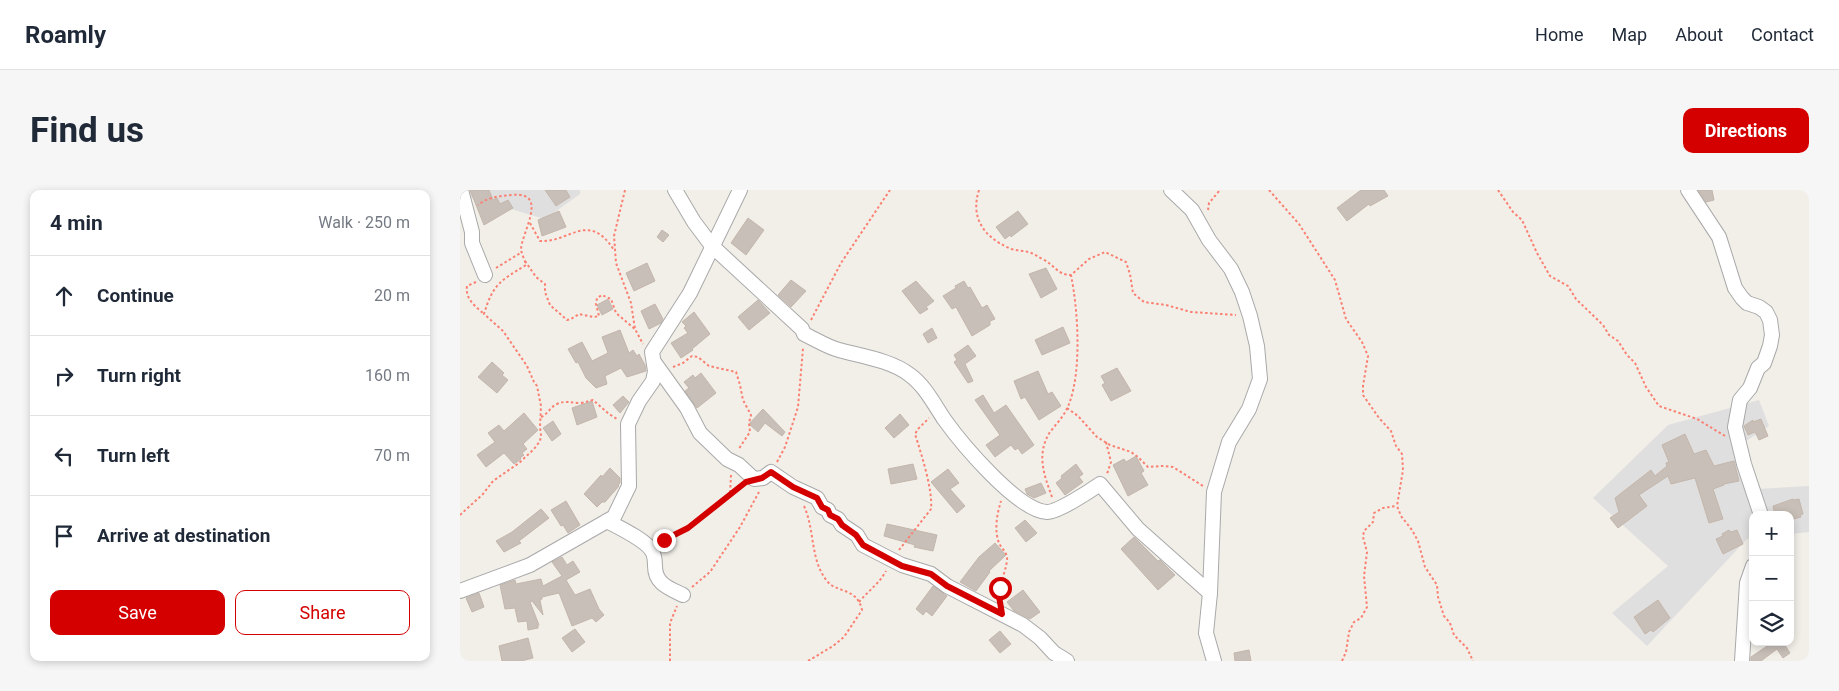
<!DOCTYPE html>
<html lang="en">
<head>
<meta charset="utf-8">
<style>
  :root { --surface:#fff; --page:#f6f6f7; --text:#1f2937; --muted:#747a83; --line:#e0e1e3; --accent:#d40000 }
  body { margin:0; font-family:Roboto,sans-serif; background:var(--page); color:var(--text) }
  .controls { position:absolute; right:15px; bottom:15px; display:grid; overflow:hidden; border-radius:10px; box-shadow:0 2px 8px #0003 }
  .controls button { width:45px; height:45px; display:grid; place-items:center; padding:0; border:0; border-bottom:1px solid var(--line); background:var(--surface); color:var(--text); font:25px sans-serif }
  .stop { position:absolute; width:15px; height:15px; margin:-11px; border:4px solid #d40000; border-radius:50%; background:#fff }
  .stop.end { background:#d40000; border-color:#fff; box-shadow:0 1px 5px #0008 }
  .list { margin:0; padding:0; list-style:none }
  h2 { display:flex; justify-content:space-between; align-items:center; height:65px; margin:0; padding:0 20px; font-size:21px }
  h2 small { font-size:16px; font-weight:400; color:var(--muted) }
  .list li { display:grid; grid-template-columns:32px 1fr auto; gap:15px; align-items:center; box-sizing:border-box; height:80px; padding:0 20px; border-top:1px solid var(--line) }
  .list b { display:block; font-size:19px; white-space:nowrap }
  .list em { font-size:16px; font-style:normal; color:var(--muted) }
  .actions { display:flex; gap:10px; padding:15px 20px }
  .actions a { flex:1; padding:11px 0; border:1px solid var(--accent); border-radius:10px; text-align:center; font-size:18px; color:var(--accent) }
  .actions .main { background:var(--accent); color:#fff }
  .icon { flex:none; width:28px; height:28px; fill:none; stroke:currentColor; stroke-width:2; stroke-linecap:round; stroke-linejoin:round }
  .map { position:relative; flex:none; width:1349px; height:471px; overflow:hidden; border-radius:10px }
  header { display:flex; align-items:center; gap:30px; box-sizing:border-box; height:70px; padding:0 25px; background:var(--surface); border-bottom:1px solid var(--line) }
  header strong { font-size:24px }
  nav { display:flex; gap:28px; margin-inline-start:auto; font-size:18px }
  .intro { display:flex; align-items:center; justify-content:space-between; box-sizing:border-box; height:120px; padding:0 30px }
  h1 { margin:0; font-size:35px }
  .button { padding:12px 22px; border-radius:10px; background:var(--accent); color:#fff; font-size:18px; font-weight:700 }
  main { display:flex; gap:30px; padding:0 30px }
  aside { flex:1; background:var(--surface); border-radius:10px; box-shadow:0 2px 8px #0003 }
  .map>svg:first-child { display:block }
</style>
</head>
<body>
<header>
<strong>Roamly</strong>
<nav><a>Home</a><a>Map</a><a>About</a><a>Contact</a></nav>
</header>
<div class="intro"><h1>Find us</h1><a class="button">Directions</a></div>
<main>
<aside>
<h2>4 min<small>Walk · 250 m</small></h2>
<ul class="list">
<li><svg class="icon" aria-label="ahead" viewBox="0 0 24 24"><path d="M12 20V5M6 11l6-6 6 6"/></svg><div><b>Continue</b></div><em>20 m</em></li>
<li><svg class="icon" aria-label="right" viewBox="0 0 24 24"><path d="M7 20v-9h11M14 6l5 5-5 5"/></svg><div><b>Turn right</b></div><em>160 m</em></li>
<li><svg class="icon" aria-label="left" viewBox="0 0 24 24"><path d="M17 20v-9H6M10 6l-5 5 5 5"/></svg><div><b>Turn left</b></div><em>70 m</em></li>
<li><svg class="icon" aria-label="arrive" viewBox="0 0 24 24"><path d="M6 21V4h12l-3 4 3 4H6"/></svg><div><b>Arrive at destination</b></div></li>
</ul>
<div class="actions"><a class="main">Save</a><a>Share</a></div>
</aside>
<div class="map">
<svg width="1349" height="471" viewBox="0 0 1349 471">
  <rect width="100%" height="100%" fill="#f2efe9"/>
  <g fill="#e0dfdf">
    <polygon points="0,0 120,0 120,4 85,29 12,8 0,8"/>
    <polygon points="1299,210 1309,236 1280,255 1297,299 1349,296 1349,342 1330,344 1330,325 1293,325 1293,348 1287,349 1187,456 1152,423 1208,376 1133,308 1208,235"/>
  </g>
  <g fill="#c7bfb8" stroke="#c4b6ab">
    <polygon points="10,0 29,0 33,10 37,8 40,14 48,10 53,18 24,35"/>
    <polygon points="85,0 106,0 110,7 96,16"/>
    <polygon points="901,0 924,0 928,6 910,16 909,14 887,31 877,18"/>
    <polygon points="1238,0 1252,0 1254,10 1246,12"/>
    <polygon points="99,21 106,37 82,46 78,30"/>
    <polygon points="558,21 568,34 551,47 550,45 545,49 536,37"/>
    <polygon points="288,28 304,40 286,65 271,53"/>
    <polygon points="202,40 209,45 203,52 197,47"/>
    <polygon points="187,73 195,91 174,101 166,83"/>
    <polygon points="586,78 597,99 581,108 569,84"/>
    <polygon points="331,90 346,101 331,117 318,105"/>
    <polygon points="456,91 474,111 466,117 468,119 460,124 442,101"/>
    <polygon points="504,91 508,98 510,97 522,118 527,115 535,129 530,131 530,135 512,146 496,117 492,119 483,106 496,98 495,96"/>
    <polygon points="148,109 153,119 142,125 137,115"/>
    <polygon points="298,110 310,123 289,140 278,127"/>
    <polygon points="195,114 203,129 201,133 189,139 181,121"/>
    <polygon points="234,122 250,144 232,159 233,160 221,168 211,153 228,143 224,138 226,136 222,132"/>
    <polygon points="603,137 610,153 582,165 575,150"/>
    <polygon points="472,138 477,148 468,153 463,144"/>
    <polygon points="160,140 169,163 173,160 177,166 179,164 185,175 186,181 167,187 161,178 145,186 147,194 136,198 126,188 118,172 116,173 108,159 122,152 132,171 148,163 142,147"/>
    <polygon points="508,155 516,166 505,174 513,191 508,193 494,172 497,170 494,165"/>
    <polygon points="32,172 44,183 42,185 48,190 37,203 18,187"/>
    <polygon points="657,178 671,201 651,211 642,195 645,193 641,186"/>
    <polygon points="578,181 588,204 592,202 601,216 579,230 565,207 561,209 554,191"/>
    <polygon points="241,183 256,203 237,218 225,201 229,198 224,192 233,185 235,188"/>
    <polygon points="523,205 534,223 546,215 574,255 562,264 558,258 555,260 551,255 535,267 526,255 540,245 515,210"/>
    <polygon points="163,206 169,212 160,223 153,215"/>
    <polygon points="132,211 137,227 117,235 112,218"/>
    <polygon points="303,219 325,242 322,246 305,233 298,242 289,234"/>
    <polygon points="64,223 78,240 63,254 67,259 62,263 64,265 60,268 61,269 54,274 44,263 26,277 17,265 35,252 28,243 39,235 44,241"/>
    <polygon points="440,224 449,235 434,248 425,238"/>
    <polygon points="1301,229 1308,246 1299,250 1295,242 1288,245 1284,236 1293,230 1293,232"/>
    <polygon points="93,231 101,244 92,251 83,238"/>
    <polygon points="1225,244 1234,264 1246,260 1254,276 1274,271 1279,291 1264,294 1264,295 1253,299 1263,329 1249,333 1235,288 1211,294 1208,286 1179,305 1187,316 1158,338 1150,328 1159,322 1155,308 1191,280 1195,286 1207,276 1206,273 1209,272 1202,255"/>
    <polygon points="676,266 684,281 681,283 688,295 668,306 653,275 664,269 666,272"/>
    <polygon points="453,274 457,289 431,294 428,279"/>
    <polygon points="616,274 623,284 619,287 623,292 605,305 596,293 602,288 601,286"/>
    <polygon points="150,278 160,288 160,293 158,295 159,296 145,312 142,312 137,317 124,304 141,285 142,287"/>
    <polygon points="488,279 499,293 490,299 505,316 497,323 471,292"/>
    <polygon points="581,293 586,303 574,308 567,304 565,299"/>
    <polygon points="1333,309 1333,310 1339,309 1343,324 1340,325 1341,327 1330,330 1330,325 1315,325 1313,316"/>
    <polygon points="106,311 120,335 108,343 103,335 101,336 91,320"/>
    <polygon points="81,319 89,328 59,351 61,353 44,362 36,351 52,342"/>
    <polygon points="565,330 577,343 566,352 555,338"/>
    <polygon points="427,334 477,345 473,361 454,357 455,355 424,346"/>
    <polygon points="1269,340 1271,342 1277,340 1283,354 1263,364 1256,349 1263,346 1262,344"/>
    <polygon points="674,347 698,371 700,370 715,385 698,400 661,359"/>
    <polygon points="535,353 546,365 529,381 530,382 516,401 500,392 519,367"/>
    <polygon points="102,367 107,375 113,371 120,382 106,390 115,405 130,399 139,419 144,425 136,432 132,428 112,436 99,403 82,407 82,409 80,410 83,425 72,411 70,412 79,435 78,435 78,438 68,440 67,431 58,432 55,418 45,419 40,395 55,390 56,394 81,389 83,396 102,386 92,372"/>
    <polygon points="473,396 487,406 472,426 466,421 463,425 456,419"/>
    <polygon points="563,400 580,422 570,429 554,421 547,412"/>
    <polygon points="19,403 24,417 12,422 6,408"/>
    <polygon points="1198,410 1210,428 1193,442 1191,440 1185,444 1174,427"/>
    <polygon points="115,439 125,452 112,462 102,448"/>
    <polygon points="540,441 551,454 540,463 529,450"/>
    <polygon points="68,448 73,468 61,471 42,471 39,456"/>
    <polygon points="1313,452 1323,452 1330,463 1323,468 1317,459 1301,471 1291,471 1291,467"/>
    <polygon points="789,460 791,471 775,471 774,463"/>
  </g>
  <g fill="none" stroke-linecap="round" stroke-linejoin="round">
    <g stroke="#a9a9a9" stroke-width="16">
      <g id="street">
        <polyline points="1,0 12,42 12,53 25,85"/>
        <path d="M215,0L234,32L252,56L342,139L344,144C355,149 367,157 379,160C400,166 431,170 450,185C465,196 474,214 484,229C501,253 558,321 587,322C598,322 630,301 640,294L678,339L750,403"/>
        <polyline points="711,0 732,20 749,50 771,79 782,102 790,126 797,156 800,189 789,219 769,252 754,302 750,403 746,443 754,471"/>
        <polyline points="1228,0 1259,47 1275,98 1282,108 1287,113 1299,117 1306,122 1310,130 1312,145 1310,156 1304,173 1298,178 1290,198 1280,210 1275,237 1284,274 1301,325"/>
        <polyline points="194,172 227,218 240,243 267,269 279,275 294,289 303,288 311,282 333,297 357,308 362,317 368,320 370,325 378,329 382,335 397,345 403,355 442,375 471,384 487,396 563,435 580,448 594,463 607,471"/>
        <path d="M147,331C158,337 186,350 192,361C195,366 195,371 195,376C195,394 209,398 223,405"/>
        <polyline points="0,401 70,375 154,327 169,296 168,234 179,211 193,191 195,181 192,162 230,103 280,0"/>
        <polyline points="1282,471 1287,393 1293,376"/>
      </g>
    </g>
    <g stroke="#fa8072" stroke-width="2" stroke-dasharray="2.5 2.5" stroke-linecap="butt">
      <polyline points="165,0 154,46 156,73 171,113 175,139 183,154"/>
      <path d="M519,0C510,28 524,47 549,58C555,61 562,60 568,62C573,63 577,66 582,69C594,74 597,85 611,85L629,69L645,62L666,72L670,84L673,103L684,112L706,115L731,122L776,125"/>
      <polyline points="809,0 839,34 875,90 886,129 902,152 908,166 903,196 903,205 919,228 931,241 936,256 942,264 943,280 937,316 941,326 952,340 958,351 965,377 977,395 978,407 984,426 990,433 994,445 1007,458 1013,471"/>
      <polyline points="1038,0 1053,22 1062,30 1077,63 1090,86 1108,96 1116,109 1143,135 1149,145 1158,151 1167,165 1175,173 1186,197 1199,216 1237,229 1265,246"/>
      <polyline points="748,20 749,13 760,0"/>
      <path d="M70,33L80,51C110,53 128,20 154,60"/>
      <polyline points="65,71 76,87 85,94 85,102 90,115 107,130 111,129 119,124 134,127 139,126 136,114 137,108 142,105 151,109 156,123 176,140"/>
      <polyline points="36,78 62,62"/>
      <path d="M16,92L7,96C5,109 15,116 24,124"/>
      <polyline points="351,130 381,73 430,0"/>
      <polyline points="213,177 223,173 232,166 238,167 249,176 276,182 280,195 283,210 291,225 289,233 290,242 278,260"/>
      <polyline points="607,218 618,226 637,247 650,255 671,262 678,267 688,277 702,276 713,277 743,296"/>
      <path d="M81,227C88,224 90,217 97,214C106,210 112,213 121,213C126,212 129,211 133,210L149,224L157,229"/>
      <polyline points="646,252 651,272 647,284"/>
      <polyline points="317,272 325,257 338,217 343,158"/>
      <polyline points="271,285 270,304 281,296"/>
      <path d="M592,307C584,285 576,264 590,242C597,233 605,225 609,214C622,180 618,120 611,85"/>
      <path d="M344,316C355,340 350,370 367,391C376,403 397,397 402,420L384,447L373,456L348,471"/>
      <path d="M0,325L23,304L33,291L59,273L74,259L80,251L81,245L80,237L81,216L77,196L74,192L67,176L43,141L24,124C33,94 40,91 66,75C65,70 62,65 61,60C61,43 90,1 52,5C40,6 28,7 18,15"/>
      <polyline points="201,352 228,338 270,304"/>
      <path d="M439,360L471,319C473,300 461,263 455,244L458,239L469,228"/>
      <polyline points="232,397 250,382 280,337 299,302"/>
      <path d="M539,409C538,396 548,377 547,367C546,361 541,358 539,353C534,340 537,324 541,311"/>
      <path d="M399,412C408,401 419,394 426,381"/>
      <polyline points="210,471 210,433 217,416"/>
      <polyline points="882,471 886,462 889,442 894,432 901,428 907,417 904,386 907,362 903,347 904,341 913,332 914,323 923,318 936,316"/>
    </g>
    <use href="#street" stroke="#fff" stroke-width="14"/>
  </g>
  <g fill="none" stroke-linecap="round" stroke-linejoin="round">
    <polyline stroke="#d40000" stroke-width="6" points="204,350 228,338 286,292 302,288 311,282 333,297 357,308 362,317 368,320 370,325 378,329 382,335 396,345 403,355 442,376 471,384 487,396 542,424 539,406 540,398"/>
  </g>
</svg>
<div class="controls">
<button>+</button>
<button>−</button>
<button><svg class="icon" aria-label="layers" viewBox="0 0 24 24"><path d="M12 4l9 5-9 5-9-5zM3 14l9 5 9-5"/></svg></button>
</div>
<div class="stop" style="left:540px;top:398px"></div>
<div class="stop end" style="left:204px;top:350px"></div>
</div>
</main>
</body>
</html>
